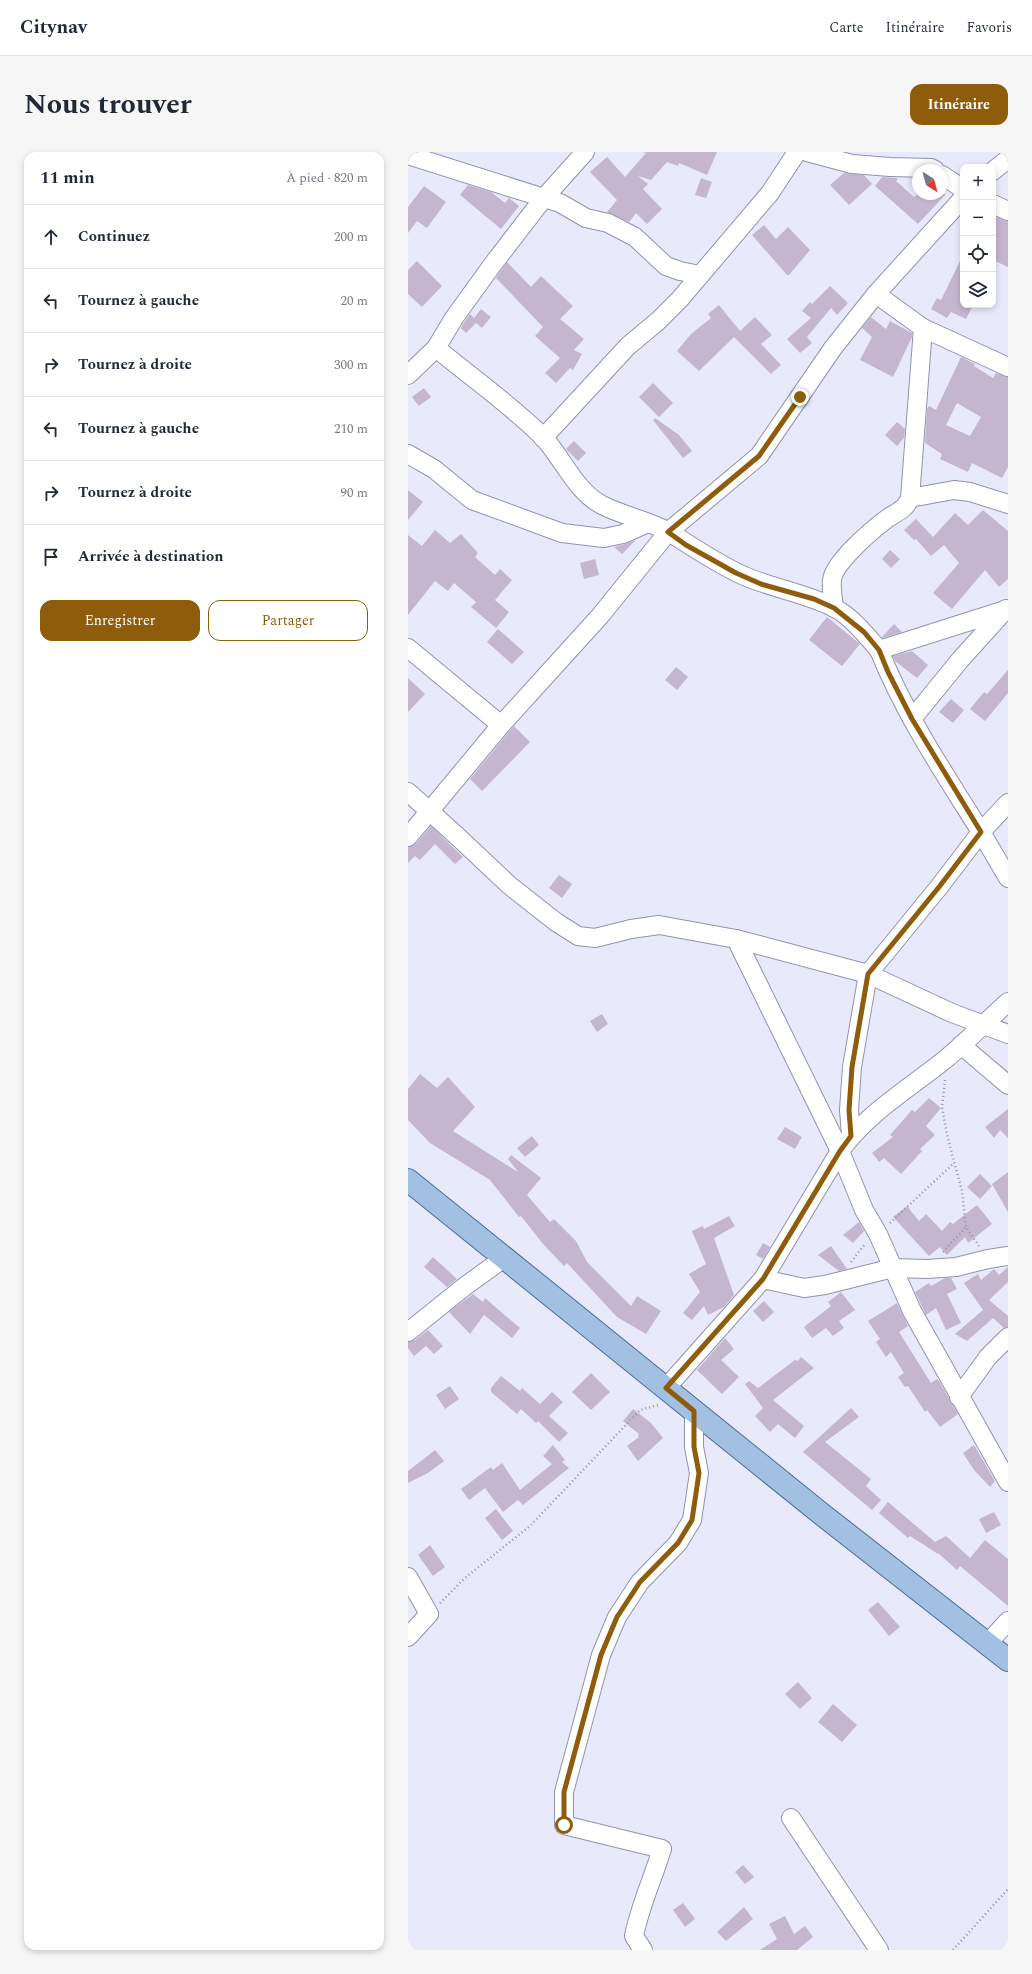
<!DOCTYPE html>
<html lang="fr">
<head>
<meta charset="utf-8">
<style>
  :root { --surface:#fff; --page:#f6f6f7; --text:#1f2937; --muted:#747a83; --line:#e0e1e3; --accent:#8f5c0c }
  body { margin:0; font-family:Spectral,serif; background:var(--page); color:var(--text) }
  .controls { position:absolute; right:12px; top:12px; display:grid; overflow:hidden; border-radius:8px; box-shadow:0 2px 6px #0003 }
  .controls button { width:36px; height:36px; display:grid; place-items:center; padding:0; border:0; border-bottom:1px solid var(--line); background:var(--surface); color:var(--text); font:20px sans-serif }
  .compass { position:absolute; left:504px; top:12px; width:36px; height:36px; border-radius:50%; background:var(--surface); box-shadow:0 2px 6px #0003; rotate:144deg }
  .stop { position:absolute; width:12px; height:12px; margin:-9px; border:3px solid #8f5c0c; border-radius:50%; background:#fff }
  .stop.end { background:#8f5c0c; border-color:#fff; box-shadow:0 1px 4px #0008 }
  .list { margin:0; padding:0; list-style:none }
  h2 { display:flex; justify-content:space-between; align-items:center; height:52px; margin:0; padding:0 16px; font-size:17px }
  h2 small { font-size:13px; font-weight:400; color:var(--muted) }
  .list li { display:grid; grid-template-columns:26px 1fr auto; gap:12px; align-items:center; box-sizing:border-box; height:64px; padding:0 16px; border-top:1px solid var(--line) }
  .list b { display:block; font-size:15px; white-space:nowrap }
  .list em { font-size:13px; font-style:normal; color:var(--muted) }
  .actions { display:flex; gap:8px; padding:12px 16px }
  .actions a { flex:1; padding:9px 0; border:1px solid var(--accent); border-radius:12px; text-align:center; font-size:14px; color:var(--accent) }
  .actions .main { background:var(--accent); color:#fff }
  .icon { flex:none; width:22px; height:22px; fill:none; stroke:currentColor; stroke-width:2; stroke-linecap:round; stroke-linejoin:round }
  .map { position:relative; flex:none; width:600px; height:1798px; overflow:hidden; border-radius:12px }
  header { display:flex; align-items:center; gap:24px; box-sizing:border-box; height:56px; padding:0 20px; background:var(--surface); border-bottom:1px solid var(--line) }
  header strong { font-size:19px }
  nav { display:flex; gap:22px; margin-inline-start:auto; font-size:14px }
  .intro { display:flex; align-items:center; justify-content:space-between; box-sizing:border-box; height:96px; padding:0 24px }
  h1 { margin:0; font-size:28px }
  .button { padding:10px 18px; border-radius:12px; background:var(--accent); color:#fff; font-size:14px; font-weight:700 }
  main { display:flex; gap:24px; padding:0 24px }
  aside { flex:1; background:var(--surface); border-radius:12px; box-shadow:0 2px 6px #0003 }
  .map>svg:first-child { display:block }
</style>
</head>
<body>
<header>
<strong>Citynav</strong>
<nav><a>Carte</a><a>Itinéraire</a><a>Favoris</a></nav>
</header>
<div class="intro"><h1>Nous trouver</h1><a class="button">Itinéraire</a></div>
<main>
<aside>
<h2>11 min<small>À pied · 820 m</small></h2>
<ul class="list">
<li><svg class="icon" aria-label="ahead" viewBox="0 0 24 24"><path d="M12 20V5M6 11l6-6 6 6"/></svg><div><b>Continuez</b></div><em>200 m</em></li>
<li><svg class="icon" aria-label="left" viewBox="0 0 24 24"><path d="M17 20v-9H6M10 6l-5 5 5 5"/></svg><div><b>Tournez à gauche</b></div><em>20 m</em></li>
<li><svg class="icon" aria-label="right" viewBox="0 0 24 24"><path d="M7 20v-9h11M14 6l5 5-5 5"/></svg><div><b>Tournez à droite</b></div><em>300 m</em></li>
<li><svg class="icon" aria-label="left" viewBox="0 0 24 24"><path d="M17 20v-9H6M10 6l-5 5 5 5"/></svg><div><b>Tournez à gauche</b></div><em>210 m</em></li>
<li><svg class="icon" aria-label="right" viewBox="0 0 24 24"><path d="M7 20v-9h11M14 6l5 5-5 5"/></svg><div><b>Tournez à droite</b></div><em>90 m</em></li>
<li><svg class="icon" aria-label="arrive" viewBox="0 0 24 24"><path d="M6 21V4h12l-3 4 3 4H6"/></svg><div><b>Arrivée à destination</b></div></li>
</ul>
<div class="actions"><a class="main">Enregistrer</a><a>Partager</a></div>
</aside>
<div class="map">
<svg width="600" height="1798" viewBox="0 0 600 1798">
  <rect width="100%" height="100%" fill="#e8eafb"/>
  <g fill="#c5b6d0" fill-rule="evenodd">
    <polygon points="235,0 309,0 299,23 271,11 270,14 259,10 243,28 230,24 240,32 235,37 254,57 239,72 228,61 221,70 199,60 209,48 182,20 199,5 217,25 238,1"/>
    <polygon points="436,21 456,23 464,32 441,53 422,33"/>
    <polygon points="474,25 488,26 490,27 488,29 506,45 509,42 538,42 510,72 467,34"/>
    <polygon points="293,26 304,30 298,46 287,43"/>
    <polygon points="60,33 83,40 97,51 101,46 111,54 93,77 52,43"/>
    <polygon points="16,34 38,50 19,76 9,69 0,81 0,55"/>
    <polygon points="585,64 600,69 600,115 585,108"/>
    <polygon points="356,73 368,87 380,75 402,98 381,123 379,123 344,83"/>
    <polygon points="555,103 555,153 565,153 558,167 543,160 539,166 523,157 529,146 533,148"/>
    <polygon points="9,109 34,134 14,155 0,142 0,118"/>
    <polygon points="99,110 123,135 133,124 165,154 152,167 176,187 166,198 174,202 165,218 162,216 148,231 137,221 152,206 127,184 135,175 88,126"/>
    <polygon points="422,134 440,151 429,163 423,156 399,185 404,191 392,201 379,187 403,166 394,159 402,150 404,152"/>
    <polygon points="311,153 332,179 347,165 364,183 353,192 373,213 363,222 326,185 291,219 269,199 283,182 303,166 300,162"/>
    <polygon points="73,157 83,165 74,176 68,171 58,181 53,176 55,172 62,162 66,166"/>
    <polygon points="463,165 478,177 482,169 504,181 504,185 485,225 452,208 464,185 454,176"/>
    <path d="M553,205L567,212L566,214L585,226L588,221L600,225V315L594,326L564,311L560,320L532,307L534,302L517,291L519,257L521,254L528,258ZM549,251L573,265L562,284L538,273Z"/>
    <polygon points="245,231 265,251 251,265 231,245"/>
    <polygon points="16,236 23,245 11,254 4,245"/>
    <polygon points="247,266 271,283 284,299 275,306 245,268"/>
    <polygon points="489,270 497,277 496,286 489,294 477,283"/>
    <polygon points="166,289 178,301 170,309 158,297"/>
    <polygon points="0,338 15,350 0,368"/>
    <polygon points="575,358 600,379 600,427 591,435 577,418 544,457 525,441 551,411 536,393 523,404 508,387 506,388 496,378 508,367 525,385 547,361 560,373"/>
    <polygon points="27,378 42,391 53,382 70,401 67,405 87,423 92,417 104,428 87,448 101,460 88,476 63,455 68,450 46,431 40,439 27,429 0,463 0,383 14,394"/>
    <polygon points="228,388 214,402 206,395 217,392"/>
    <polygon points="482,398 492,407 483,416 474,407"/>
    <polygon points="187,407 191,423 176,427 172,411"/>
    <polygon points="419,465 452,492 434,514 401,488"/>
    <polygon points="486,472 494,480 474,486 474,485"/>
    <polygon points="90,477 116,500 104,512 79,490"/>
    <polygon points="504,499 520,513 509,526 487,509 485,504"/>
    <polygon points="268,515 280,525 269,538 257,528"/>
    <polygon points="600,518 600,541 577,569 562,557 576,540 579,542"/>
    <polygon points="0,526 17,542 0,560"/>
    <polygon points="543,547 556,558 545,571 531,560"/>
    <polygon points="106,574 122,590 74,639 62,627"/>
    <polygon points="23,674 55,705 47,712 27,692 12,708 7,704 0,711 0,695 8,692"/>
    <polygon points="151,723 164,732 154,746 141,736"/>
    <polygon points="194,862 200,872 189,880 182,869"/>
    <polygon points="12,922 29,936 40,925 67,955 45,979 110,1020 100,1007 103,1003 133,1026 119,1043 142,1070 146,1067 168,1089 179,1110 223,1154 229,1144 253,1159 238,1182 209,1165 159,1111 156,1114 135,1092 113,1064 111,1065 82,1028 22,991 0,968 0,937"/>
    <polygon points="521,946 533,956 518,974 527,983 512,997 514,999 493,1022 476,1006 471,1010 464,1001 485,985 482,983 504,958 507,960"/>
    <polygon points="600,957 600,986 592,978 586,986 577,975"/>
    <polygon points="377,975 394,985 387,997 369,987"/>
    <polygon points="124,984 131,993 117,1005 109,996"/>
    <polygon points="600,1020 600,1060 584,1032"/>
    <polygon points="572,1022 584,1034 572,1047 559,1035"/>
    <polygon points="569,1053 584,1072 560,1091 557,1085 539,1103 532,1095 521,1104 485,1065 499,1054 511,1069 518,1062 534,1079 542,1070 545,1072"/>
    <polygon points="321,1064 327,1074 306,1086 326,1143 316,1155 300,1163 296,1154 284,1168 275,1161 292,1140 281,1122 298,1112 284,1079 295,1074 296,1077"/>
    <polygon points="451,1070 456,1079 445,1091 435,1083"/>
    <polygon points="355,1091 362,1095 355,1107 348,1103"/>
    <polygon points="423,1094 439,1117 431,1119 410,1103"/>
    <polygon points="25,1105 49,1127 39,1135 16,1115"/>
    <polygon points="600,1115 600,1130 581,1148 600,1164 600,1175 596,1176 585,1166 559,1189 547,1182 575,1158 556,1131 570,1122 573,1128 586,1117 591,1123"/>
    <polygon points="537,1126 543,1126 549,1137 539,1142 553,1171 538,1178 528,1156 518,1163 507,1140 521,1131 523,1134"/>
    <polygon points="433,1140 447,1158 431,1169 436,1176 425,1184 418,1176 404,1186 396,1175 423,1154 420,1150"/>
    <polygon points="65,1142 75,1150 77,1146 112,1176 104,1186 76,1163 62,1182 41,1160"/>
    <polygon points="356,1149 366,1160 355,1170 345,1159"/>
    <polygon points="489,1151 500,1174 491,1180 523,1231 529,1227 531,1229 550,1262 532,1275 519,1258 517,1260 500,1234 497,1235 490,1225 496,1221 483,1200 478,1205 468,1190 472,1187 460,1169"/>
    <polygon points="20,1178 35,1194 26,1202 18,1194 6,1204 0,1196 0,1190 7,1188"/>
    <polygon points="317,1186 326,1197 313,1208 331,1225 314,1242 289,1218"/>
    <polygon points="393,1205 406,1216 365,1248 396,1274 387,1286 370,1272 362,1280 347,1264 355,1256 337,1232 341,1229 350,1236 387,1208 390,1209"/>
    <polygon points="183,1221 202,1240 183,1258 164,1240"/>
    <polygon points="93,1224 112,1239 114,1236 132,1252 144,1240 155,1250 141,1264 160,1281 151,1290 130,1269 128,1271 113,1257 109,1262 83,1240 83,1236"/>
    <polygon points="42,1234 51,1247 37,1257 28,1243"/>
    <polygon points="443,1256 451,1265 417,1290 463,1327 458,1334 473,1348 464,1358 395,1300"/>
    <polygon points="225,1257 243,1271 255,1286 230,1309 219,1294 231,1285 230,1284 231,1282 215,1269"/>
    <polygon points="145,1293 157,1308 154,1310 161,1316 115,1353 110,1348 95,1360 77,1336 61,1348 53,1337 83,1315 85,1318 94,1311 112,1338 144,1312 135,1304"/>
    <polygon points="566,1293 587,1329 582,1335 566,1318 555,1301"/>
    <polygon points="27,1298 36,1309 20,1321 0,1331 0,1319"/>
    <polygon points="480,1350 527,1390 538,1384 562,1406 577,1388 600,1407 600,1454 552,1414 549,1418 530,1401 530,1402 502,1384 500,1386 471,1361"/>
    <polygon points="88,1357 105,1379 94,1388 77,1366"/>
    <polygon points="586,1360 593,1373 578,1381 571,1367"/>
    <polygon points="22,1393 37,1415 25,1424 10,1403"/>
    <polygon points="470,1450 492,1475 481,1484 460,1458"/>
    <polygon points="390,1530 404,1546 392,1557 377,1542"/>
    <polygon points="425,1552 449,1573 434,1590 410,1570"/>
    <polygon points="335,1713 346,1725 337,1732 327,1720"/>
    <polygon points="275,1751 287,1767 277,1775 265,1758"/>
    <polygon points="336,1755 345,1767 318,1789 309,1780"/>
    <polygon points="377,1764 386,1782 397,1774 405,1785 389,1798 352,1798 369,1787 361,1772"/>
  </g>
  <g fill="none" stroke-linecap="round" stroke-linejoin="round">
    <g stroke="#9193ad" stroke-width="20">
      <g id="minor">
        <polyline points="399,0 444,12 482,15 523,16 527,18"/>
        <polyline points="0,3 152,51 178,66 200,71 227,85 258,114 272,119 292,123"/>
        <polyline points="585,19 600,7"/>
        <polyline points="534,23 555,37"/>
        <polyline points="585,52 600,59"/>
        <polyline points="515,176 600,215"/>
        <path d="M28,196C63,225 102,252 135,285C154,305 168,340 194,353C215,364 240,368 261,380C285,395 308,411 334,423C363,436 396,441 425,455C443,464 458,483 471,498"/>
        <polyline points="0,223 28,196 46,166 85,112 135,47 177,0"/>
        <polyline points="135,286 220,194 250,169 272,147 362,41 389,0"/>
        <polyline points="0,302 26,317 64,348 154,381 196,386 215,382 240,371"/>
        <polyline points="502,346 546,338 562,340 600,352"/>
        <path d="M426,456C425,447 423,437 424,428C426,410 465,377 480,366C489,360 498,357 502,346L515,176L468,142"/>
        <polyline points="0,496 93,573"/>
        <polyline points="504,567 552,508 598,457"/>
        <polyline points="0,640 49,684 101,733 148,770 170,784 187,786 223,777 251,773 328,787 460,822 544,861 600,882"/>
        <polyline points="600,651 573,680 600,726"/>
        <polyline points="0,685 93,573 192,464 260,380 351,304 425,196 468,142 555,46"/>
        <polyline points="328,787 432,999 456,1058 470,1082 504,1159 600,1330"/>
        <polyline points="553,893 600,933"/>
        <path d="M443,983L441,958L444,915L460,822L531,735L573,680C536,621 497,563 471,498L600,457"/>
        <polyline points="355,1127 396,1136 417,1133 485,1116 519,1117 548,1115 580,1107 600,1104"/>
        <polyline points="0,1180 56,1135 96,1106"/>
        <path d="M258,1236L355,1127L432,999C460,960 502,936 539,906C560,888 580,868 600,850"/>
        <polyline points="551,1245 580,1205 600,1185"/>
        <polyline points="0,1425 21,1462 0,1485"/>
        <polyline points="580,1491 600,1469"/>
        <polyline points="383,1666 471,1798"/>
        <path d="M235,1798L226,1784C232,1754 245,1726 254,1697L156,1673V1640L193,1503L209,1465L232,1430L270,1391L284,1368L291,1321L286,1295V1259"/>
      </g>
    </g>
    <g stroke="#4a6c94" stroke-width="24">
      <polyline id="major" points="0,1028 411,1360 600,1508"/>
    </g>
    <g stroke="#9395a3" stroke-width="2.5" stroke-dasharray="1 3" stroke-linecap="butt">
      <polyline points="537,928 534,955 539,983 554,1039 558,1075 571,1094"/>
      <polyline points="482,1071 546,1011"/>
      <polyline points="535,1100 558,1075"/>
      <polyline points="443,1110 457,1092"/>
      <polyline points="32,1451 57,1426 122,1374 232,1258 250,1253"/>
      <polyline points="545,1798 600,1737"/>
    </g>
    <use href="#minor" stroke="#fff" stroke-width="18"/>
    <use href="#major" stroke="#a1c0e2" stroke-width="22"/>
  </g>
  <g fill="none" stroke-linecap="round" stroke-linejoin="round">
    <polyline stroke="#8f5c0c" stroke-width="5" points="156,1673 156,1640 193,1503 209,1465 232,1430 270,1391 284,1368 291,1321 286,1295 286,1259 258,1236 355,1127 432,999 443,984 441,958 444,915 460,822 531,735 573,680 504,567 480,520 471,498 456,480 426,456 406,447 353,432 328,421 278,393 260,380 351,304 392,245"/>
  </g>
</svg>
<div class="controls">
<button>+</button>
<button>−</button>
<button><svg class="icon" aria-label="locate" viewBox="0 0 24 24"><circle cx="12" cy="12" r="6"/><path d="M12 2v4M12 18v4M2 12h4M18 12h4"/></svg></button>
<button><svg class="icon" aria-label="layers" viewBox="0 0 24 24"><path d="M12 4l9 5-9 5-9-5zM3 14l9 5 9-5"/></svg></button>
</div>
<svg class="compass" viewBox="-18 -18 36 36"><path d="M0-13l5 13h-10z" fill="#e53935"/><path d="M0 13l5-13h-10z" fill="#747a83"/></svg>
<div class="stop" style="left:156px;top:1673px"></div>
<div class="stop end" style="left:392px;top:245px"></div>
</div>
</main>
</body>
</html>
